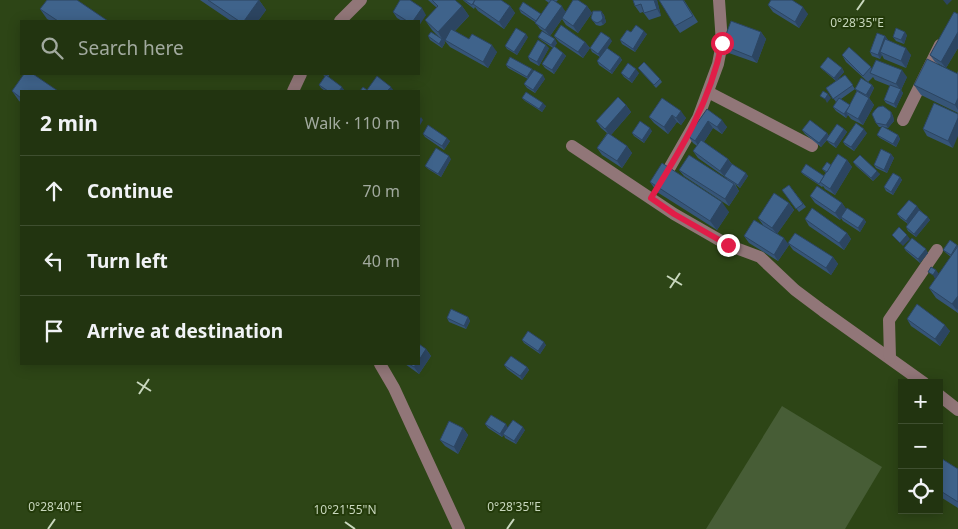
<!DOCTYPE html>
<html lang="en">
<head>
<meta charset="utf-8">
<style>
  :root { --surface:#223410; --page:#2a3c19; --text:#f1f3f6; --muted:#a2aa9f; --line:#3f4f30 }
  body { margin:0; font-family:"Noto Sans",sans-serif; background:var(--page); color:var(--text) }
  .controls { position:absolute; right:15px; bottom:15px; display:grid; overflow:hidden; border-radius:0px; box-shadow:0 2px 12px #0003 }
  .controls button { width:45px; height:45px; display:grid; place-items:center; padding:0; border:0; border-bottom:1px solid var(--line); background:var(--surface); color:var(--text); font:25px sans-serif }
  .stop { position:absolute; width:15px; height:15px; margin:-11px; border:4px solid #e11d48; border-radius:50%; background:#fff }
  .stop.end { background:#e11d48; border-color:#fff; box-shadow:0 1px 5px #0008 }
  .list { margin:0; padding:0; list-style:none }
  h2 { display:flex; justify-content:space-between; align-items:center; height:65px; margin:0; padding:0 20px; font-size:21px }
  h2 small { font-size:16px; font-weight:400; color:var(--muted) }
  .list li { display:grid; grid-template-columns:32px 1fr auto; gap:15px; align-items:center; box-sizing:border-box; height:70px; padding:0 20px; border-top:1px solid var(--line) }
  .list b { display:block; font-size:19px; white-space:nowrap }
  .list em { font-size:16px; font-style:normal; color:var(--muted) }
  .icon { flex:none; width:28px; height:28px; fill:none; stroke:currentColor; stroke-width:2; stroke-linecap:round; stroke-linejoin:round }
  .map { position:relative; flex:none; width:958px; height:529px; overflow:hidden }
  .search { position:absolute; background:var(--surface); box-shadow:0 2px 12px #0003; left:20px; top:20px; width:400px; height:55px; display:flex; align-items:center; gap:12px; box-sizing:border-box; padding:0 18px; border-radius:0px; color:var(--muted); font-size:19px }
  .panel { position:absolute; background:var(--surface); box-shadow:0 2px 12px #0003; left:20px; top:90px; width:400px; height:275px; border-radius:0px }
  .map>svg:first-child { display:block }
</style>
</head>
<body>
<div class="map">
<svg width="958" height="529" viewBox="0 0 958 529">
  <rect width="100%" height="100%" fill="#2d4516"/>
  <polygon fill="#475d36" points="782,406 882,467 845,529 706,529"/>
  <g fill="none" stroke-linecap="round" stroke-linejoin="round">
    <g stroke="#917678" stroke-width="12">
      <polyline points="340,21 361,0"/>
      <polyline points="293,91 301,74"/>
      <polyline points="708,92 812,146"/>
      <polyline points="903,120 940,45"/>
      <polyline points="572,146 674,214 728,245 760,257 795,290 823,311 924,383"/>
      <polyline points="662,181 698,118 718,64 722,43 719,0"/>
      <polyline points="890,358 889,320 937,250"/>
      <polyline points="380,364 394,388 459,529"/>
      <polyline points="939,395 958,410"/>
    </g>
  </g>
  <g fill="#365578">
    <polygon points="200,0 259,0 266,10 258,21 231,21"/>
    <polygon points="428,0 455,0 462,6 469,16 455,31 469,39 497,52 488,68 450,47 445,41 444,42 443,40 445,43 442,48 430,40 428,36 441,39 432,30 425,20 437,8"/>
    <polygon points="463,0 501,0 510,6 515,13 504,29 478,11 475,7 474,9 465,2"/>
    <polygon points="545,0 558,0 556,2 566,12 587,6 592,13 578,33 566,25 562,19 550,36 540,29 535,22 521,13 519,9 541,15 549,3"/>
    <polygon points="633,0 657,0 661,16 649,20 643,12 640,13 635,6"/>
    <polygon points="684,0 698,22 680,33 675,26"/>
    <polygon points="768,5 808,14 799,28 773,12"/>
    <polygon points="40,9 108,21 51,21 47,19"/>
    <polygon points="601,11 604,15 606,22 603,25 600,26 596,25 591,18"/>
    <polygon points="393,12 426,15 419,21 402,21 397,18"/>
    <polygon points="958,14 958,48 946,68 957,74 958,71 958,113 921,95 914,85 946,68 935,62 930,55"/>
    <polygon points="631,32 647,34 635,52 622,44 620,40"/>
    <polygon points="761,32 766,39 757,63 726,52 722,45"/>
    <polygon points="907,35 904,44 896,41 893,37"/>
    <polygon points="554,36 585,42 590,48 612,41 607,48 620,57 622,60 612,74 599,65 597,61 600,57 592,52 590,48 583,58 559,42"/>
    <polygon points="885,36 888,40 911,55 906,68 884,59 882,55 880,59 872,56 870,52"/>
    <polygon points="528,37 517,55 507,49 505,46"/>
    <polygon points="538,37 557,43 554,47 563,53 566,56 554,74 545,68 542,64 553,48 541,40"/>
    <polygon points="549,48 539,66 530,61 528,57"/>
    <polygon points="842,55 871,67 872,69 907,77 901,90 903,93 896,108 886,103 884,100 890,86 875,80 873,77 868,82 872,85 874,88 869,98 874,105 863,125 851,119 848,115 846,118 836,111 833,107 837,101 836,102 826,88 836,81 823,70 820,67 842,68 844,72 837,80 845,75 855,89 841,99 850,105 857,91 855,89 868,82 846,62"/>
    <polygon points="506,65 532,69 533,71 545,79 535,93 527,88 524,84 528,79 508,68"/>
    <polygon points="638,68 660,79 662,82 656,88"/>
    <polygon points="621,73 639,73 632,83 624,77"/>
    <polygon points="321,74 330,74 328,77 345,91 325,91 321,88 319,85 325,76"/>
    <polygon points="12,91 21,91 21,102 19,101"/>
    <polygon points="522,98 546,106 542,112 525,101"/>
    <polygon points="662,98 686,118 681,125 677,122 668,134 654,123 649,117"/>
    <polygon points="934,103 953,148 927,136 923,129"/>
    <polygon points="626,105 631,112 611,135 627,146 632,153 622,168 602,155 597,148 607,133 601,128 596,121"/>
    <polygon points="707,109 727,127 722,134 713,128 704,142 728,159 732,164 748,176 740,188 735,184 739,191 729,206 684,176 679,170 727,179 725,177 698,158 693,151 697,146 693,143 688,136"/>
    <polygon points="891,112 893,116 894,121 888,128 884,127 898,135 900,139 896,147 880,138 877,135 882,127 879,127 876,123"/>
    <polygon points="844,129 847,132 836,148 829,143 827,140 821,147 805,134 802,130 827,133 829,136"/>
    <polygon points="652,131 644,143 634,136 632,133"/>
    <polygon points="867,133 854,151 845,145 843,142"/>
    <polygon points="423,134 450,141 444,150 425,137"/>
    <polygon points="891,154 894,158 887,173 876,168 874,165"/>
    <polygon points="451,159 441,177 428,169 425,166"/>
    <polygon points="847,160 852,167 835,195 825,189 823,186 822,187 804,175 801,172 824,176 826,173 822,169 831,165"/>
    <polygon points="853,162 880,174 873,181 856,166"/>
    <polygon points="900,177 902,180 893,195 886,191 884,187"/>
    <polygon points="650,182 729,212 717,230 657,192"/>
    <polygon points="789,185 806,207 799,212 782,190"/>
    <polygon points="810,196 842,203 846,209 864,219 866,222 860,232 843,221 841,218 840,220 815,203"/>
    <polygon points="789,203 794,210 777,234 789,245 778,261 749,243 744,236 763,225 758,218"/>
    <polygon points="920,210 930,220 916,237 908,231 906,227 908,224 900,218 897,214"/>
    <polygon points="805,219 847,233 851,239 844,250 809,226"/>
    <polygon points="788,243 833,257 838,264 831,275 793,250"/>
    <polygon points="957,245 958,246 958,313 936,298 929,288 951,257 946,253 943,250"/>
    <polygon points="904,248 928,253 920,263 906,251"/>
    <polygon points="468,317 470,321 466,329 449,322 447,318"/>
    <polygon points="907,319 950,331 940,346 911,326"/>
    <polygon points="522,340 546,345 540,354 524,343"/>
    <polygon points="426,349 431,356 419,374 405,364 419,364"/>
    <polygon points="504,365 527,367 529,370 522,380 507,369"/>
    <polygon points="485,424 508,427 525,430 516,444 505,438 504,435 502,437 488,428"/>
    <polygon points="463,428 468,435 458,454 445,446 440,440"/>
    <polygon points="939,457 958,469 958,508 939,496"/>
  </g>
  <g fill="#2c4561">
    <polygon points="259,0 266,10 258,21 244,21"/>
    <polygon points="654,0 657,0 661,16 657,9"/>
    <polygon points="943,0 952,0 947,5"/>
    <polygon points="462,6 469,16 444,42 438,32"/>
    <polygon points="510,6 515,13 504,29 499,22"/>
    <polygon points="562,6 566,13 550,36 545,30"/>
    <polygon points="587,6 592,13 578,33 573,26"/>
    <polygon points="803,7 808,14 799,28 795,22"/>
    <polygon points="422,8 426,15 419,26 419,21 413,21"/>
    <polygon points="601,11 604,15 606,22 603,25 601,21"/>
    <polygon points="644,31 647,34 635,52 633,49"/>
    <polygon points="761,32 766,39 757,63 752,57"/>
    <polygon points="905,32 907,35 904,44 901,40"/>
    <polygon points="958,32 958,48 946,68 941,62"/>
    <polygon points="526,34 528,37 517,55 514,52"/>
    <polygon points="885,36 888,40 882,53 880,52 882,55 880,59 878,55"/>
    <polygon points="610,38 612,41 601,58 598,54"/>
    <polygon points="442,39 445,43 442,48 439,44"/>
    <polygon points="555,39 557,43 554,48 551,45"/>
    <polygon points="585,42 590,48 583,58 578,52"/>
    <polygon points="492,45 497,52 488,68 483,62"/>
    <polygon points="546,45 549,48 539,66 537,62"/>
    <polygon points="906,48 911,55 906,68 901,61"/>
    <polygon points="563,53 566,56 554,74 552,70"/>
    <polygon points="620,57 622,60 612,74 610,71"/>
    <polygon points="842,68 844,72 836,81 834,78"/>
    <polygon points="532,69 535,73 530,81 527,77"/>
    <polygon points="636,69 639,73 632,83 629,79"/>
    <polygon points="902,70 907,77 901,90 903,93 896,108 894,104 901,90 896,84"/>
    <polygon points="543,75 545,79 535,93 533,90"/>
    <polygon points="872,85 874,88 869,98 866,95"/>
    <polygon points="342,87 345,91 339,91"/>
    <polygon points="391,87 394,91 387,91"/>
    <polygon points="828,94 831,98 827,103 825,99"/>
    <polygon points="869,98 874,105 863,125 858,119"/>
    <polygon points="958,98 958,110 955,105"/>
    <polygon points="543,103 546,106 542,112 539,109"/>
    <polygon points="626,105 631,112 610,136 605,129"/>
    <polygon points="850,105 846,112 848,115 846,118 844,114"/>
    <polygon points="681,111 686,118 681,125 676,118"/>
    <polygon points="891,112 893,116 894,121 888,128 886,125"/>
    <polygon points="672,115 677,122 668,134 664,127"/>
    <polygon points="421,117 423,120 419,127 419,120"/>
    <polygon points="958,118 958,136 953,148 948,141"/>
    <polygon points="722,120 727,127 722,134 717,127"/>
    <polygon points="708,121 713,128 700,148 695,141"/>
    <polygon points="650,128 652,131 644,143 642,140"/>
    <polygon points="844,129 847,132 836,148 834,144"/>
    <polygon points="864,129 867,133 854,151 851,147"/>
    <polygon points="827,133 829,137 821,147 819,143"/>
    <polygon points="898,135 900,139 896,147 893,144"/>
    <polygon points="447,138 450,141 444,150 442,146"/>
    <polygon points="627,146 632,153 622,168 617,161"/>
    <polygon points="891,154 894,158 887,173 884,170"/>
    <polygon points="449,156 451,159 441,177 438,174"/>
    <polygon points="728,159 733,166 725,177 720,171"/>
    <polygon points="847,160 852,167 835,195 830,189"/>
    <polygon points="877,171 880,174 873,181 871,178"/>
    <polygon points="746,173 748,176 740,188 738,185"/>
    <polygon points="900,177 902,180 893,195 891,192"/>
    <polygon points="734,184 739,191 729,206 725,199"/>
    <polygon points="722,202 729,212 717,230 710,221"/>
    <polygon points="789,203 794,210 777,234 772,228"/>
    <polygon points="842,203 847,210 840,220 835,213"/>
    <polygon points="917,206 920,210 908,225 906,221"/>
    <polygon points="928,217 930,220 916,237 914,234"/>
    <polygon points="864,219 866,222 860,232 858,228"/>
    <polygon points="847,233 851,239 844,250 839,243"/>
    <polygon points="907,235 910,239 903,246 900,243"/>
    <polygon points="784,238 789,245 778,261 774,255"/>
    <polygon points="926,249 928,253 920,263 918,259"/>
    <polygon points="833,257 838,264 831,275 826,268"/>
    <polygon points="936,270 939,274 935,279 933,275"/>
    <polygon points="958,296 958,310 956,308 958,312 952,304"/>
    <polygon points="468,317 470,321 466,329 464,326"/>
    <polygon points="945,325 950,331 940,346 935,339"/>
    <polygon points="544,342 546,345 540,354 538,351"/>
    <polygon points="426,349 431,356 419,374 414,367 416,364 419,364 419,360"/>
    <polygon points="527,367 529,370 522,380 520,376"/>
    <polygon points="506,424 508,428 502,437 500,434"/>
    <polygon points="523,427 525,430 516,444 514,441"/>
    <polygon points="463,428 468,435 458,454 454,447"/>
  </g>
  <g fill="#3f638b" stroke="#2c4561">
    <polygon points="47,0 77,0 108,21 58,21 40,9"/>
    <polygon points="208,0 259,0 244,21 239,21"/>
    <polygon points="400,0 410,0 422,8 413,21 407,21 393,12"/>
    <polygon points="432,0 455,0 462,6 438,32 425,20 438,6"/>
    <polygon points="464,0 475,0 472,5"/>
    <polygon points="475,0 501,0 510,6 499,22 473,4"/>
    <polygon points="551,0 553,0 562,6 545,30 535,23"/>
    <polygon points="573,0 578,0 587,6 573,26 562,18"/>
    <polygon points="633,0 654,0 657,9 644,13 641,4 635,6"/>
    <polygon points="659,0 683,0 693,16 675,26"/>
    <polygon points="771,0 792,0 803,7 795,22 768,5"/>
    <polygon points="523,2 541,14 536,21 519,9"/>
    <polygon points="593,11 601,11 603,18 601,21 597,23 593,21 591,18"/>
    <polygon points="954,12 958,14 958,32 941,62 930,55"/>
    <polygon points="731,21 761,32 752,57 722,45"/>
    <polygon points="561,25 585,42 578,52 554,36"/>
    <polygon points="636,25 644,31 633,49 620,40 627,30 631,32"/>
    <polygon points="516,28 526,34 514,52 505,46"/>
    <polygon points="896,28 905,32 901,40 893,37"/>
    <polygon points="451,29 469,39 472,34 492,45 483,62 445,40"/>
    <polygon points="542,31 555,39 551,45 538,37"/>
    <polygon points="431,32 442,39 439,44 428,36"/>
    <polygon points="601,32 610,38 598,54 590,48"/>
    <polygon points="877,33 885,36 878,55 870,52"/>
    <polygon points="885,39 906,48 901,61 880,52"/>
    <polygon points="538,40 546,45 537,62 528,57"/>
    <polygon points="554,46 563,53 552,70 542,64"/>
    <polygon points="849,47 871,67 863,76 842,55"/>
    <polygon points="607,48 620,57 610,71 597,61"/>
    <polygon points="510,57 532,69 527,77 506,65"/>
    <polygon points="828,57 842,68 834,78 820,67"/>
    <polygon points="927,59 958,74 958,98 955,105 914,85"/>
    <polygon points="876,60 902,70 896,84 870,73"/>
    <polygon points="644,62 660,79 654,85 638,68"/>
    <polygon points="628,63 636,69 629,79 621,73"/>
    <polygon points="534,70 543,75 533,90 524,84"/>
    <polygon points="24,74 33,74 58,91 21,91 21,98 12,91"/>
    <polygon points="326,75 342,87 339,91 328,91 319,85"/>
    <polygon points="845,75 853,85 833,99 826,88"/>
    <polygon points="377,76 391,87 387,91 360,91 363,87 367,90"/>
    <polygon points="861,78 872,85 866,95 855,89"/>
    <polygon points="890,85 901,89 894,104 884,100"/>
    <polygon points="823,91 828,94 825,99 820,96"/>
    <polygon points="857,91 869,98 858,119 846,112"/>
    <polygon points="526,92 543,103 539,109 522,98"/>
    <polygon points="618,97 626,105 605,129 596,121"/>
    <polygon points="662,98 681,111 676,118 672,115 664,127 649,117"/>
    <polygon points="839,98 850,105 844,114 833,107"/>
    <polygon points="934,103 958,114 958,118 948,141 923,129"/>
    <polygon points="883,106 891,112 891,117 886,125 876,123 872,114 875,110 878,107"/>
    <polygon points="707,109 722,120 717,127 708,121 695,141 688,136"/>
    <polygon points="810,120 827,133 819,143 802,130"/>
    <polygon points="640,121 650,128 642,140 632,133"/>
    <polygon points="856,123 864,129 851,147 843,142"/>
    <polygon points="837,124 844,129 834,144 826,140"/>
    <polygon points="428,125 447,138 442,146 423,134"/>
    <polygon points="882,126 898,135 893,144 877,135"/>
    <polygon points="608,133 627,146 617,161 597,148"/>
    <polygon points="701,140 728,159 720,171 693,151"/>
    <polygon points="436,148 449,156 438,174 425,166"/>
    <polygon points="881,149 891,154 884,170 874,165"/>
    <polygon points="838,154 847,160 830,189 820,182"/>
    <polygon points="689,155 734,184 725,199 679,170"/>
    <polygon points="860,155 877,171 871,178 853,162"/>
    <polygon points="827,162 831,165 827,172 822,169"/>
    <polygon points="662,163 722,202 710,221 650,182"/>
    <polygon points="732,164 746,173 738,185 724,176"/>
    <polygon points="806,164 824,176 819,184 801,172"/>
    <polygon points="893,173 900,177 891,192 884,187"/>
    <polygon points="789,185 803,204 796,209 782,190"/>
    <polygon points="817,186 842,203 835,213 810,196"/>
    <polygon points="774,193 789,203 772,228 758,218"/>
    <polygon points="909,200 917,206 906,221 897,214"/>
    <polygon points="812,208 847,233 839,243 805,219"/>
    <polygon points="847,208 864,219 858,228 841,217"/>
    <polygon points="919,210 928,217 914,234 906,227"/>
    <polygon points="754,220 784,238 774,255 744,236"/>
    <polygon points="899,227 907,235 900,243 892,235"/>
    <polygon points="795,233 833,257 826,268 788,243"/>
    <polygon points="912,238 926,249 918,259 904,248"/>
    <polygon points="950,240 957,245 951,255 943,250"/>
    <polygon points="958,246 958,296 952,304 929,288"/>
    <polygon points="931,267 936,270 933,275 928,272"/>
    <polygon points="917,304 945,325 935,339 907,319"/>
    <polygon points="451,309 468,317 464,326 447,318"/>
    <polygon points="528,331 544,342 538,351 522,340"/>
    <polygon points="419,344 426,349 419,360"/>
    <polygon points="511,356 527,367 520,376 504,365"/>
    <polygon points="409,364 416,364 414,367"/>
    <polygon points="491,415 506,424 500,434 485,424"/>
    <polygon points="513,420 523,427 514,441 503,434"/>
    <polygon points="449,421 463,428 454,447 440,440"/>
    <polygon points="939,457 958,469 958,502 939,490"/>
  </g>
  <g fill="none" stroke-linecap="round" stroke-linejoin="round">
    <path stroke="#e11d48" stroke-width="6" d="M722,43C710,102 682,148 651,198L674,214L728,245"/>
  </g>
  <path fill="none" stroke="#c8d7bd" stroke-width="2" d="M857,10L864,0M667,276L682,285M670,288L680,273M137,382L151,391M139,394L149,379M345,522L355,529M48,529L55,519M507,529L514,519"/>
  <g font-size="12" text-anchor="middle" fill="#c8d7bd" stroke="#233a0a" stroke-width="4" stroke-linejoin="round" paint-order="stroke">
    <text x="857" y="27">0°28'35"E</text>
    <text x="55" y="511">0°28'40"E</text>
    <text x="514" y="511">0°28'35"E</text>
    <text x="345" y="514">10°21'55"N</text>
  </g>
</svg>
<div class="controls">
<button>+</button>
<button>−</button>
<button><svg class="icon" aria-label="locate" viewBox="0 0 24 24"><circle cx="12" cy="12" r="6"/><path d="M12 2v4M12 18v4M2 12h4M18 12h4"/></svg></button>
</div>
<div class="stop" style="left:722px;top:43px"></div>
<div class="stop end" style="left:728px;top:245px"></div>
<div class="search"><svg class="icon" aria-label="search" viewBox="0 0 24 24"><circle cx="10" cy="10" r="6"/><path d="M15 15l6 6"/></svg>Search here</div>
<section class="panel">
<h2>2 min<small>Walk · 110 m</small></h2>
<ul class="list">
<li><svg class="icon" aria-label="ahead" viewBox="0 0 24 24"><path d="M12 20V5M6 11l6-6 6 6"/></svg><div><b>Continue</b></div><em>70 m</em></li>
<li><svg class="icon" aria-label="left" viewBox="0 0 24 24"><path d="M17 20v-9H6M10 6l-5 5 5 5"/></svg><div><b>Turn left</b></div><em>40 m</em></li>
<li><svg class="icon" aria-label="arrive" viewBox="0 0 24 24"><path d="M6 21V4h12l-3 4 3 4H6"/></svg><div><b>Arrive at destination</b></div></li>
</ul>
</section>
</div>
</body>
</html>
